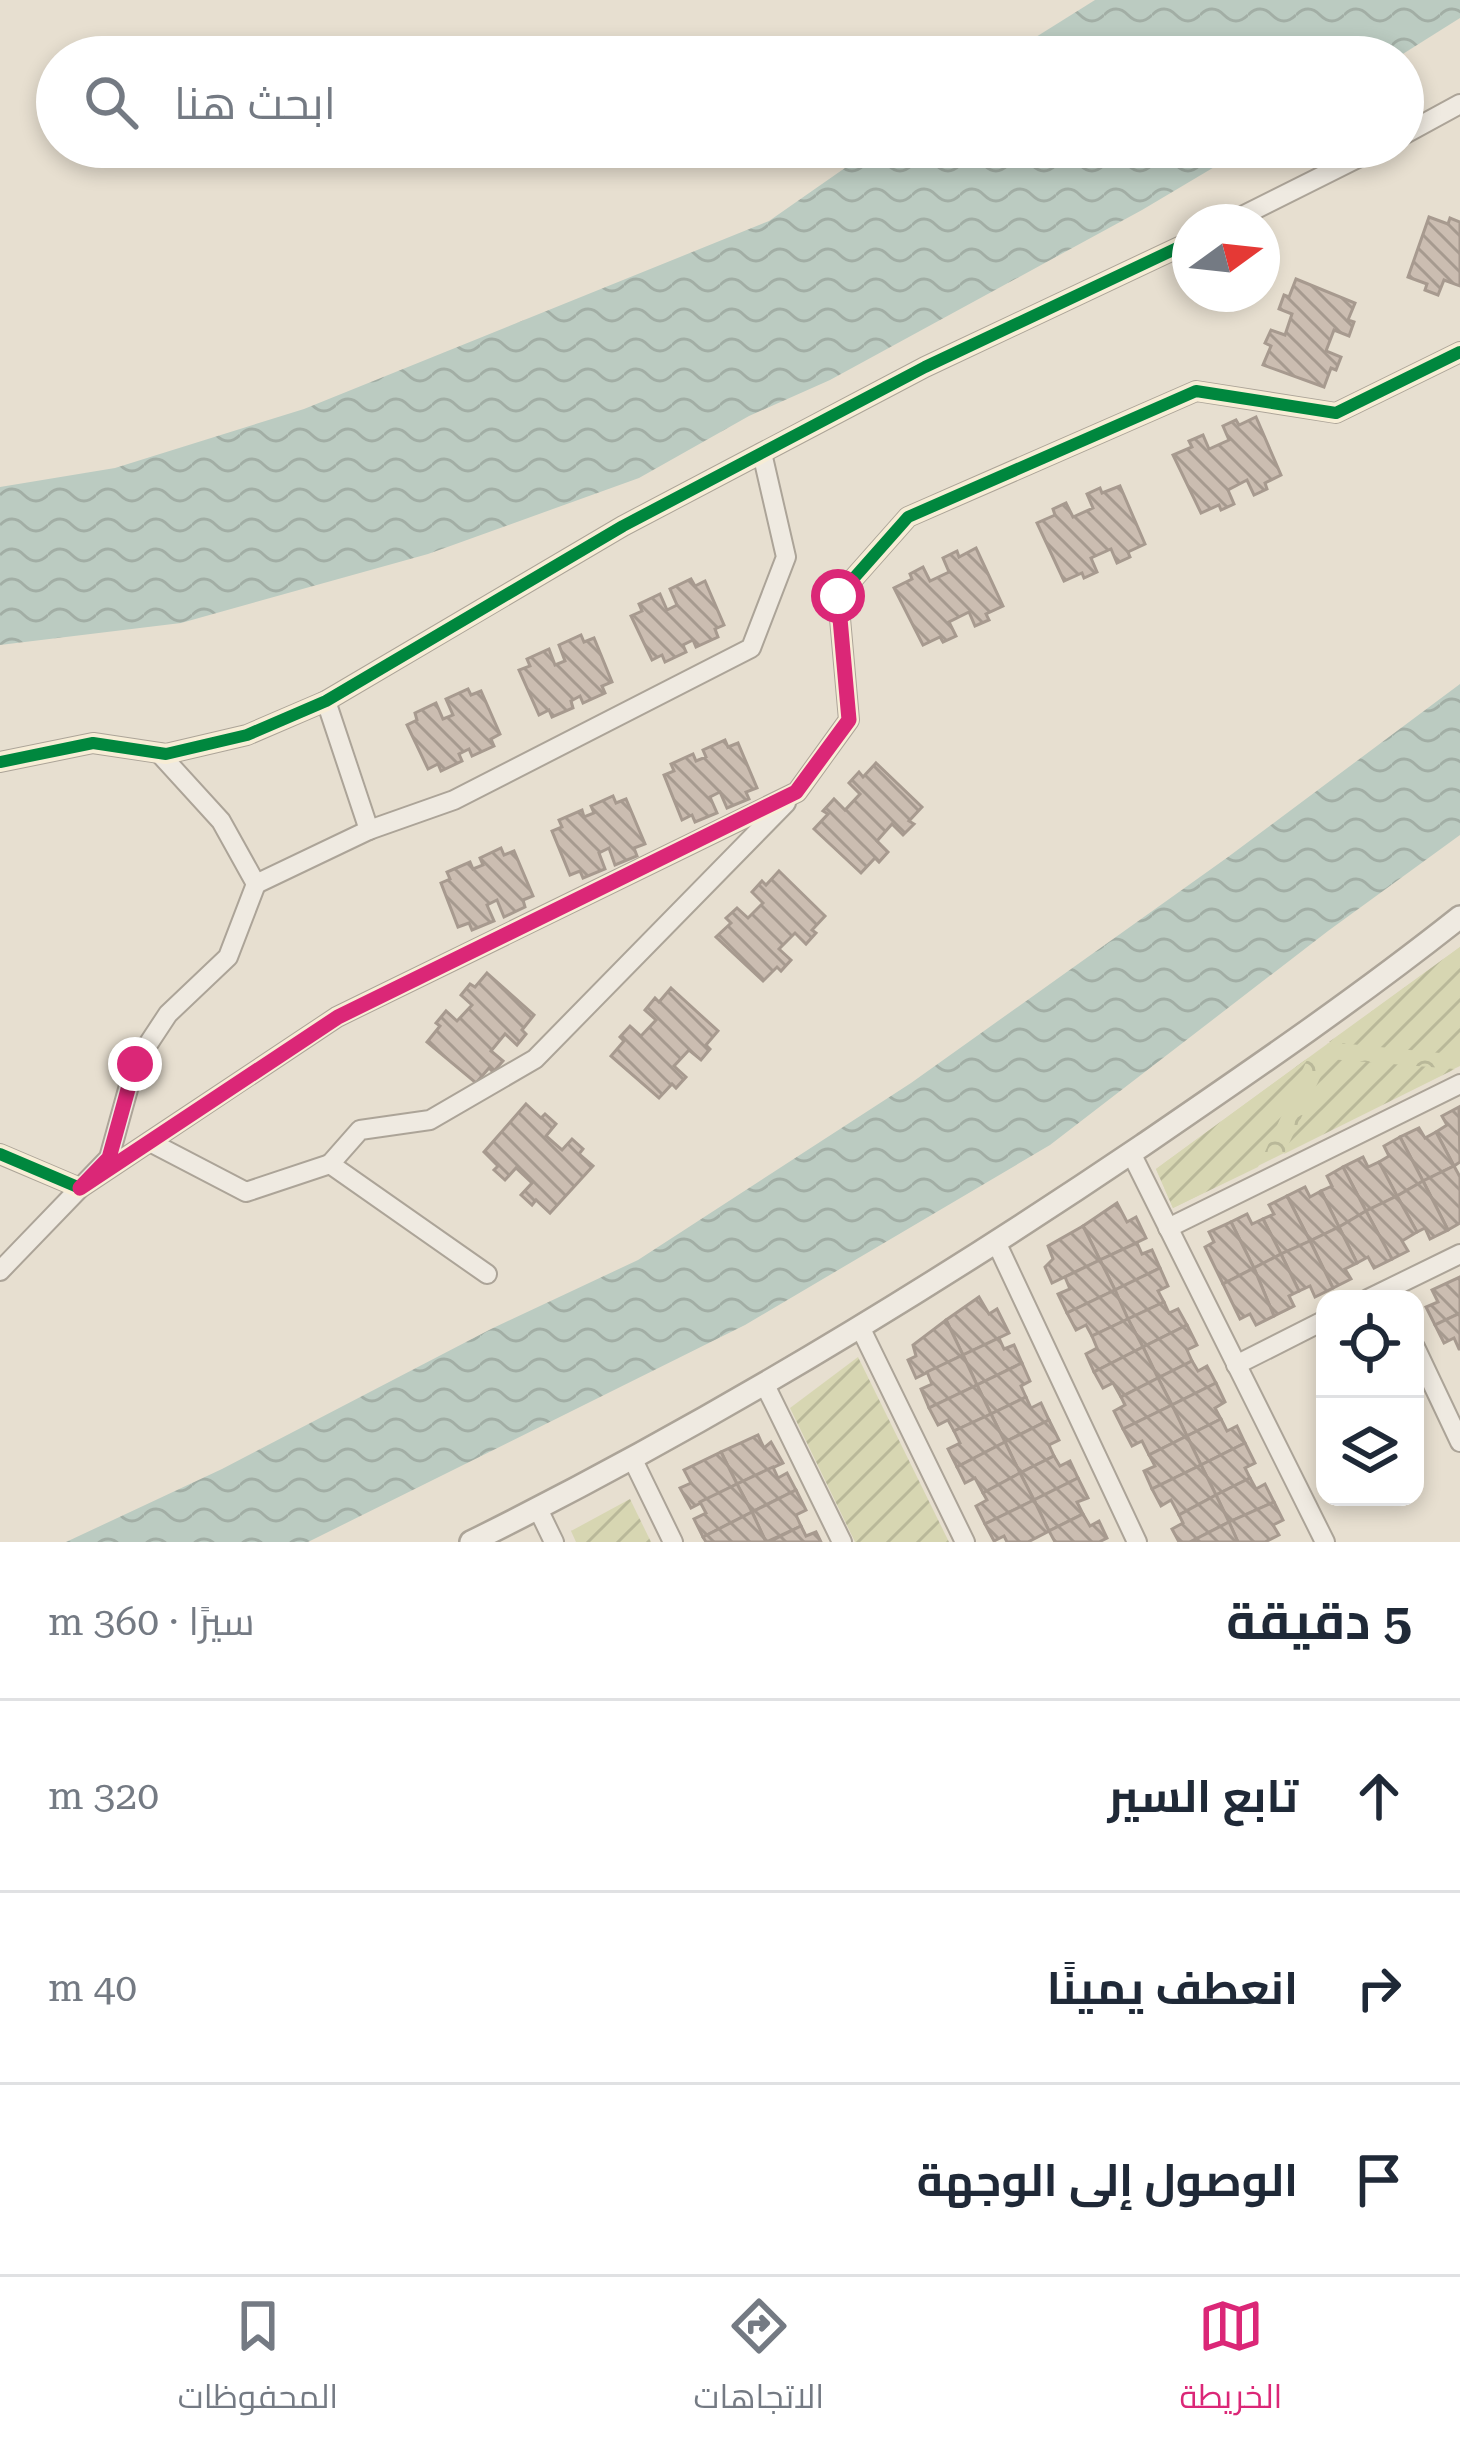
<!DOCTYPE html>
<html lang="ar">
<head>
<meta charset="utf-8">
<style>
  :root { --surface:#fff; --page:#f6f6f7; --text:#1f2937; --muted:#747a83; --line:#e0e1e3; --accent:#db2777 }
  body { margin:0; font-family:"Roboto Serif",Cairo,serif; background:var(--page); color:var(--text); direction:rtl }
  .controls { position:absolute; right:36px; bottom:36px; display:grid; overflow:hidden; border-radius:24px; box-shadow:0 6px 18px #0003 }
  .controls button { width:108px; height:108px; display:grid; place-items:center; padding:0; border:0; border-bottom:3px solid var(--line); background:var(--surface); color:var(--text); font:60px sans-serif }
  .compass { position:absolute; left:1172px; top:204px; width:108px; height:108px; border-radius:50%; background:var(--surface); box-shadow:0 6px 18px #0003; rotate:75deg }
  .stop { position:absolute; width:36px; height:36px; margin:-27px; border:9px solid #db2777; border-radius:50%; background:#fff }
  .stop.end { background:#db2777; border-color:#fff; box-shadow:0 3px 12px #0008 }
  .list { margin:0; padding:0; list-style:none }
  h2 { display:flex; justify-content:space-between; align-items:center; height:156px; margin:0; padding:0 48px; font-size:51px }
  h2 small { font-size:39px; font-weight:400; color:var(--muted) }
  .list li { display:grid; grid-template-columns:78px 1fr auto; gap:36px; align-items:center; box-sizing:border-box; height:192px; padding:0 48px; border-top:3px solid var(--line) }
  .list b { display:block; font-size:45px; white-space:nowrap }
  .list em { font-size:39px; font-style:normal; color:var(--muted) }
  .icon { flex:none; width:66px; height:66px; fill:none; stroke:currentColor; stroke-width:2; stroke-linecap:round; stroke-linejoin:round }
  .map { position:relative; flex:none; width:1460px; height:1542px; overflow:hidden; direction:ltr }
  .search { position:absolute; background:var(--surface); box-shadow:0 6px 18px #0003; left:36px; right:36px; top:36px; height:132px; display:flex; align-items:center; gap:30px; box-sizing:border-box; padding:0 42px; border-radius:66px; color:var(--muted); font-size:45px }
  .sheet { height:732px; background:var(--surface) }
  nav { display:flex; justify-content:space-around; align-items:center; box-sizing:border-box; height:168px; border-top:3px solid var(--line); background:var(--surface); font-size:33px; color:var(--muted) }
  nav a { display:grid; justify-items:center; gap:6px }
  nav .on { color:var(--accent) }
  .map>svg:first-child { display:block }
</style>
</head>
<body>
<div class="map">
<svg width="1460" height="1542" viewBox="0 0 1460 1542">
  <defs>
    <pattern id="forest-crowns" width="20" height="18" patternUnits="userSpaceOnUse" patternTransform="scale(3)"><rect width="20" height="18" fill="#d7d6b2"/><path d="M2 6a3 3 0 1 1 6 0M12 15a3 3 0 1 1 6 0" fill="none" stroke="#b9b899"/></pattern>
    <pattern id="garden-furrows" width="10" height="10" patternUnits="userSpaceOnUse" patternTransform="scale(3)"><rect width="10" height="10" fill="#d7d6b2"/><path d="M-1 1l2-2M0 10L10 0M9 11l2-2" fill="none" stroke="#b9b899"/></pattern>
    <pattern id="water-waves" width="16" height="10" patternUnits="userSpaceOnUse" patternTransform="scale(3)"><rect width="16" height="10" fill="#bbcbc1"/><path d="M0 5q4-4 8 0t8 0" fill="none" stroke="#a2aea5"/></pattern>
    <pattern id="building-back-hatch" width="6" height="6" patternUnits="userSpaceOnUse" patternTransform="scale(3)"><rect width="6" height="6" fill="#cbbdb1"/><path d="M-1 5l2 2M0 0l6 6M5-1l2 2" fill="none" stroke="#a69a8f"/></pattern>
  </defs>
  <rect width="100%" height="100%" fill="#e7dfd0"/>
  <polygon fill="url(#forest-crowns)" points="1460,947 1460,1066 1173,1208 1156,1169"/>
  <g fill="url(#garden-furrows)">
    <polygon points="1460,947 1460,1055 1329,1042"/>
    <polygon points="1308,1058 1258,1167 1173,1208 1156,1169"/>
    <polygon points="1329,1059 1455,1069 1284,1154"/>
    <polygon points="858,1357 949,1542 855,1542 790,1408"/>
    <polygon points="630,1499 651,1542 576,1542 571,1531"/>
  </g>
  <g fill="url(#water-waves)">
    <polygon points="1095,0 1460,0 1460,18 1398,57 1004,57"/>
    <polygon points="875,147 1248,147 1142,210 830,380 749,416 639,478 428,554 181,623 0,645 0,487 115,468 304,409 769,221"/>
    <polygon points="1460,684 1460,835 1328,931 1050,1145 745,1325 308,1542 66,1542 222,1469 491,1329 638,1260 911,1083 1228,857"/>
  </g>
  <g fill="url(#building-back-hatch)" stroke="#a79a8f" stroke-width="3">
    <polygon points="1429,217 1448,224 1450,218 1460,222 1460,286 1444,280 1438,295 1425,290 1427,284 1408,277"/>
    <polygon points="1296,279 1355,303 1348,320 1354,322 1349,336 1334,330 1326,351 1341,357 1336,370 1331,368 1324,387 1263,365 1271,346 1265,343 1271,330 1285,335 1292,314 1279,309 1284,295 1289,297"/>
    <polygon points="1256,417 1281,475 1265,483 1267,489 1254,495 1247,480 1228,490 1234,504 1221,510 1219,505 1201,513 1173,455 1192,447 1189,441 1203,435 1209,449 1229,440 1223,426 1236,420 1239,425"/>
    <polygon points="1120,486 1145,544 1128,552 1130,557 1117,563 1111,549 1091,558 1097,572 1084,578 1082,573 1064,581 1037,523 1055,515 1053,509 1066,503 1073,517 1093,508 1087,494 1100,488 1102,493"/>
    <polygon points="976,548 1003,606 986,614 989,620 975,626 969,612 949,622 956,636 943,642 940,637 923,645 894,588 912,579 910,574 923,567 930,581 949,572 943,558 957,551 959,557"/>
    <polygon points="691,579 695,586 705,581 724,625 715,629 718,637 696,647 693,640 683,645 686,652 665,662 662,655 652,660 631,616 642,611 639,604 660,594 667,610 677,605 670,589"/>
    <polygon points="581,635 584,642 594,638 612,682 602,686 605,693 583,703 580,696 571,701 573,708 552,717 549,710 539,715 519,670 530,666 527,659 549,649 555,665 565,661 559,645"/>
    <polygon points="468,689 471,695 481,691 500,734 491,739 494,746 472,756 469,749 459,754 462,761 441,771 438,764 428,769 407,725 417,720 415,713 436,703 443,719 453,715 446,699"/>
    <polygon points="725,740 728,747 738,743 757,788 746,792 749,799 727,808 720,792 710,797 717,813 695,822 692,815 682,820 664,775 674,771 671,764 693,754 696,761 706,757 703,750"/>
    <polygon points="876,763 922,807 909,821 914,824 903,835 892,824 877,841 888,852 879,862 875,858 861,873 814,829 828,814 823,811 834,799 845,810 860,794 849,783 859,772 863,777"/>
    <polygon points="613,796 616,803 626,799 645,844 634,848 637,856 615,865 609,848 599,853 605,869 583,878 580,871 570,875 552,831 562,827 559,820 582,810 584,817 594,813 591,806"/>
    <polygon points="501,848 504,855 514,851 533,896 523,900 525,907 504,917 497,900 487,905 494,921 472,930 469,923 458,927 441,883 450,879 447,872 470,862 473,869 483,865 480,858"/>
    <polygon points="779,871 825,916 812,930 816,933 806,944 795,933 779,949 791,960 781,971 777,967 763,981 716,937 731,923 726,918 737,908 748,918 763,903 752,892 762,881 766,885"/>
    <polygon points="487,973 534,1015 522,1030 526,1034 517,1045 505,1034 491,1051 503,1061 493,1072 489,1068 476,1083 427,1042 440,1026 436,1023 446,1011 457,1021 472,1005 461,995 470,984 475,987"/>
    <polygon points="671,988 718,1031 706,1045 710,1049 701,1060 689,1050 674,1066 686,1077 676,1088 672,1084 659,1098 611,1056 624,1041 620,1037 630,1026 641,1036 656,1020 645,1010 655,998 659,1002"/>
    <polygon points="526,1104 541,1118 545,1114 556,1124 546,1136 562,1150 572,1139 583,1149 579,1154 593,1166 550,1213 536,1200 532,1205 521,1195 532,1183 516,1168 505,1180 494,1170 498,1166 484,1152"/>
    <polygon points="1459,1107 1460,1162 1454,1166 1436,1132 1447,1125 1442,1116"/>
    <polygon points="1419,1128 1425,1138 1436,1132 1454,1166 1423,1181 1400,1137"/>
    <polygon points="1400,1137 1423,1181 1397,1196 1379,1162 1389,1156 1384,1146"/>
    <polygon points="1363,1157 1368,1167 1379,1162 1397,1196 1366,1211 1343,1167"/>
    <polygon points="1454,1166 1460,1177 1460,1223 1448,1230 1423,1181"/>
    <polygon points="1343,1167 1366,1211 1339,1227 1321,1191 1332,1186 1327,1176"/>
    <polygon points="1423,1181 1448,1230 1430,1239 1425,1228 1417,1232 1397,1196"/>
    <polygon points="1305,1187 1310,1197 1321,1191 1339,1227 1310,1241 1287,1196"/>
    <polygon points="1287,1196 1310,1241 1281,1254 1263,1219 1274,1214 1269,1205"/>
    <polygon points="1397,1196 1417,1232 1402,1241 1408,1251 1392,1259 1366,1211"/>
    <polygon points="1117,1203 1127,1222 1136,1217 1146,1238 1100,1260 1083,1226"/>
    <polygon points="1366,1211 1392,1259 1374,1268 1368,1257 1357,1263 1339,1227"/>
    <polygon points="1247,1214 1252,1224 1263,1219 1281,1254 1254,1268 1231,1222"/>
    <polygon points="1231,1222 1254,1268 1223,1284 1205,1247 1214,1242 1209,1232"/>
    <polygon points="1083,1226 1100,1260 1052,1283 1045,1267 1053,1259 1048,1246"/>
    <polygon points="1339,1227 1357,1263 1345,1269 1351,1279 1333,1288 1310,1241"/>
    <polygon points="1310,1241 1333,1288 1315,1297 1310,1286 1299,1291 1281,1254"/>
    <polygon points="1137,1243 1142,1254 1152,1250 1160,1268 1115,1290 1100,1260"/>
    <polygon points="1281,1254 1299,1291 1289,1296 1294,1306 1274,1316 1254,1268"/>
    <polygon points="1100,1260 1115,1290 1067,1313 1058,1294 1070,1289 1065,1277"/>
    <polygon points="1160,1268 1168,1286 1158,1291 1164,1302 1128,1319 1115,1290"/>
    <polygon points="1254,1268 1274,1316 1256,1325 1250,1314 1240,1319 1223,1284"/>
    <polygon points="1460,1277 1460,1313 1435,1325 1426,1307 1438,1302 1432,1290"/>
    <polygon points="1115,1290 1128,1319 1092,1336 1086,1325 1076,1330 1067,1313"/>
    <polygon points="979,1297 989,1314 997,1309 1009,1333 963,1355 946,1320"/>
    <polygon points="1164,1302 1169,1313 1178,1309 1187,1325 1143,1347 1128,1319"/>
    <polygon points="1460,1313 1460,1349 1459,1349 1454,1338 1444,1343 1435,1325"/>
    <polygon points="1128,1319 1143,1347 1094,1372 1086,1354 1097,1348 1092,1336"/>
    <polygon points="946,1320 963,1355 916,1378 908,1360 916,1356 913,1345"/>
    <polygon points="1187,1325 1197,1345 1187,1350 1192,1361 1158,1378 1143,1347"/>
    <polygon points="999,1338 1004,1349 1014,1345 1022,1363 977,1385 963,1355"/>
    <polygon points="1143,1347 1158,1378 1121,1397 1113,1383 1103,1388 1094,1372"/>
    <polygon points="963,1355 977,1385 929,1408 921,1389 932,1384 927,1372"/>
    <polygon points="1192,1361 1198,1371 1207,1366 1216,1383 1172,1405 1158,1378"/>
    <polygon points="1022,1363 1030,1381 1021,1386 1026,1397 991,1414 977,1385"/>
    <polygon points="1158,1378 1172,1405 1123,1429 1114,1411 1125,1405 1121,1397"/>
    <polygon points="1216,1383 1225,1402 1215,1408 1221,1419 1187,1436 1172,1405"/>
    <polygon points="977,1385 991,1414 954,1431 948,1420 938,1425 929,1408"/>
    <polygon points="1026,1397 1031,1408 1041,1403 1049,1420 1005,1442 991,1414"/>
    <polygon points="1172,1405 1187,1436 1149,1455 1142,1441 1132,1446 1123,1429"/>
    <polygon points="991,1414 1005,1442 957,1467 948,1449 960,1443 954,1431"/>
    <polygon points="1221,1419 1227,1431 1237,1426 1245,1443 1201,1465 1187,1436"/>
    <polygon points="1049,1420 1059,1440 1049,1445 1054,1456 1020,1473 1005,1442"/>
    <polygon points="758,1435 764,1448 771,1442 783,1463 737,1484 721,1452"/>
    <polygon points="1187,1436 1201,1465 1152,1489 1144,1471 1155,1466 1149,1455"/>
    <polygon points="1005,1442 1020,1473 983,1493 975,1478 965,1483 957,1467"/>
    <polygon points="1245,1443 1255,1463 1245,1468 1250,1478 1216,1495 1201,1465"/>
    <polygon points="721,1452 737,1484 691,1508 680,1488 691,1483 684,1470"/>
    <polygon points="1054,1456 1060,1466 1070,1461 1078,1478 1034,1500 1020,1473"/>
    <polygon points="1201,1465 1216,1495 1179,1515 1171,1500 1161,1506 1152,1489"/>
    <polygon points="773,1467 778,1478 787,1473 796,1490 752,1512 737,1484"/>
    <polygon points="1020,1473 1034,1500 985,1524 976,1506 987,1500 983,1493"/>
    <polygon points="1078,1478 1088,1498 1077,1502 1083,1514 1049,1531 1034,1500"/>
    <polygon points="1250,1478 1256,1489 1265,1484 1274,1502 1229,1522 1216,1495"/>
    <polygon points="737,1484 752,1512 703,1537 694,1519 706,1513 700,1502"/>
    <polygon points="796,1490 806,1510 796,1515 801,1526 766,1542 752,1512"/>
    <polygon points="1216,1495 1229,1522 1190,1542 1179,1542 1172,1529 1183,1523 1179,1515"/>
    <polygon points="1034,1500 1049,1531 1028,1542 1007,1542 1004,1536 994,1541 985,1524"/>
    <polygon points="1274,1502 1283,1520 1273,1525 1279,1535 1265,1542 1238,1542 1229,1522"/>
    <polygon points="752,1512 766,1542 706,1542 703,1537"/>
    <polygon points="1083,1514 1090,1526 1099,1521 1107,1538 1099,1542 1055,1542 1049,1531"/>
    <polygon points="1229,1522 1238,1542 1190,1542"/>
    <polygon points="801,1526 806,1536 816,1532 821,1542 769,1542"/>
  </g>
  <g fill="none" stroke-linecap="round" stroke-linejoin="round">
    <g stroke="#aca498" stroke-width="22">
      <g id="minor">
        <polyline points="1403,135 1460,104"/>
        <polyline points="1230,222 1380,147"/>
        <polyline points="326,701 369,830"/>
        <polyline points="0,762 93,743 166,754 247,735 326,701 623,526 925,367 1190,242"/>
        <polyline points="256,884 369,830 454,800 751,648 786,557 762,453"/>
        <polyline points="150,1142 246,1192 330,1164 487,1274"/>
        <polyline points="1131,1153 1325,1542"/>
        <polyline points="0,1154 80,1188 337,1017 797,792 849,720 838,596 908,517 1196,391 1336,413 1460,352"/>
        <polyline points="330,1164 360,1130 430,1120 535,1059 786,803"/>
        <polyline points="1168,1228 1460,1084"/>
        <polyline points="997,1244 1137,1542"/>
        <polyline points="0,1271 109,1158 135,1064 168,1014 228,957 256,884 221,821 159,753"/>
        <polyline points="1368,1299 1460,1254"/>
        <polyline points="860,1327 965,1542"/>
        <polyline points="1415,1347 1460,1442"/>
        <polyline points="1236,1365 1325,1320"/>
        <polyline points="765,1385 842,1542"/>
        <polyline points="633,1460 673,1542"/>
        <polyline points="538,1509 554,1542"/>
      </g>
    </g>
    <g stroke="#aca498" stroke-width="26">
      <path id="tertiary" d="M471,1542C705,1426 927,1291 1143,1145C1251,1071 1358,998 1460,917"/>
    </g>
    <use href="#minor" stroke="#efeae1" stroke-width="18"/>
    <use href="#tertiary" stroke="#efeae1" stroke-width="21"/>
    <g stroke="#f7edd6" stroke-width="20">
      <g id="cycleway">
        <polyline points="0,762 93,743 166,754 247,735 326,701 623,526 925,367 1190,242"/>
        <polyline points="0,1154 80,1188 337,1017 797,792 849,720 838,596 908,517 1196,391 1336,413 1460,352"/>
      </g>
    </g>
    <use href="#cycleway" stroke="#00873e" stroke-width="12"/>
  </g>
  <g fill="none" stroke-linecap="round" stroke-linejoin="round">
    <polyline stroke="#db2777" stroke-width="15" points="135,1064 109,1158 80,1188 338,1017 796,792 849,720 838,596"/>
  </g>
</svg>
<div class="controls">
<button><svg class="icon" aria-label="locate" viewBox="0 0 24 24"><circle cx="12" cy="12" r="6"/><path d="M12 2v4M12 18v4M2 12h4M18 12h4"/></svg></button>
<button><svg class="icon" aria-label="layers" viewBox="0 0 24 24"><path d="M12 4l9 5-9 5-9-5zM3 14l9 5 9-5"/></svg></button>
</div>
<svg class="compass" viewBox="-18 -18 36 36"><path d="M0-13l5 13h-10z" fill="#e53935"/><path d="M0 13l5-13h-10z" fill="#747a83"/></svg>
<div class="stop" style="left:838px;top:596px"></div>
<div class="stop end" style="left:135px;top:1064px"></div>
<div class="search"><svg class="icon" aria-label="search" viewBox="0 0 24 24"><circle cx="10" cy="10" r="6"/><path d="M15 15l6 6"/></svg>ابحث هنا</div>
</div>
<section class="sheet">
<h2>5 دقيقة<small>سيرًا · 360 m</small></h2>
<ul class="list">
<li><svg class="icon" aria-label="ahead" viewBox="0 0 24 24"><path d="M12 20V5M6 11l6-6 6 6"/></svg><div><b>تابع السير</b></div><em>320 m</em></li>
<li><svg class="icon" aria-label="right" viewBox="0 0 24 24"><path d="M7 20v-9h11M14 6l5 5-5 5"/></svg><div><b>انعطف يمينًا</b></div><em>40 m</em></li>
<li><svg class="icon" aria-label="arrive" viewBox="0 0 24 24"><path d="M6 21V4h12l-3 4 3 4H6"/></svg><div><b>الوصول إلى الوجهة</b></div></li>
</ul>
</section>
<nav>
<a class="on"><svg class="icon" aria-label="map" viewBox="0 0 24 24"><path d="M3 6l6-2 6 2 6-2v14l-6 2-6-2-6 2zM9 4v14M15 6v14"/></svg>الخريطة</a>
<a><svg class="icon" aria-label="directions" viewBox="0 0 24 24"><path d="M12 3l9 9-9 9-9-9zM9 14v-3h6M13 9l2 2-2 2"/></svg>الاتجاهات</a>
<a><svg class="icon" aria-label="saved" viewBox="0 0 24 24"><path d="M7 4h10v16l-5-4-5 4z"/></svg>المحفوظات</a>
</nav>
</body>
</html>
